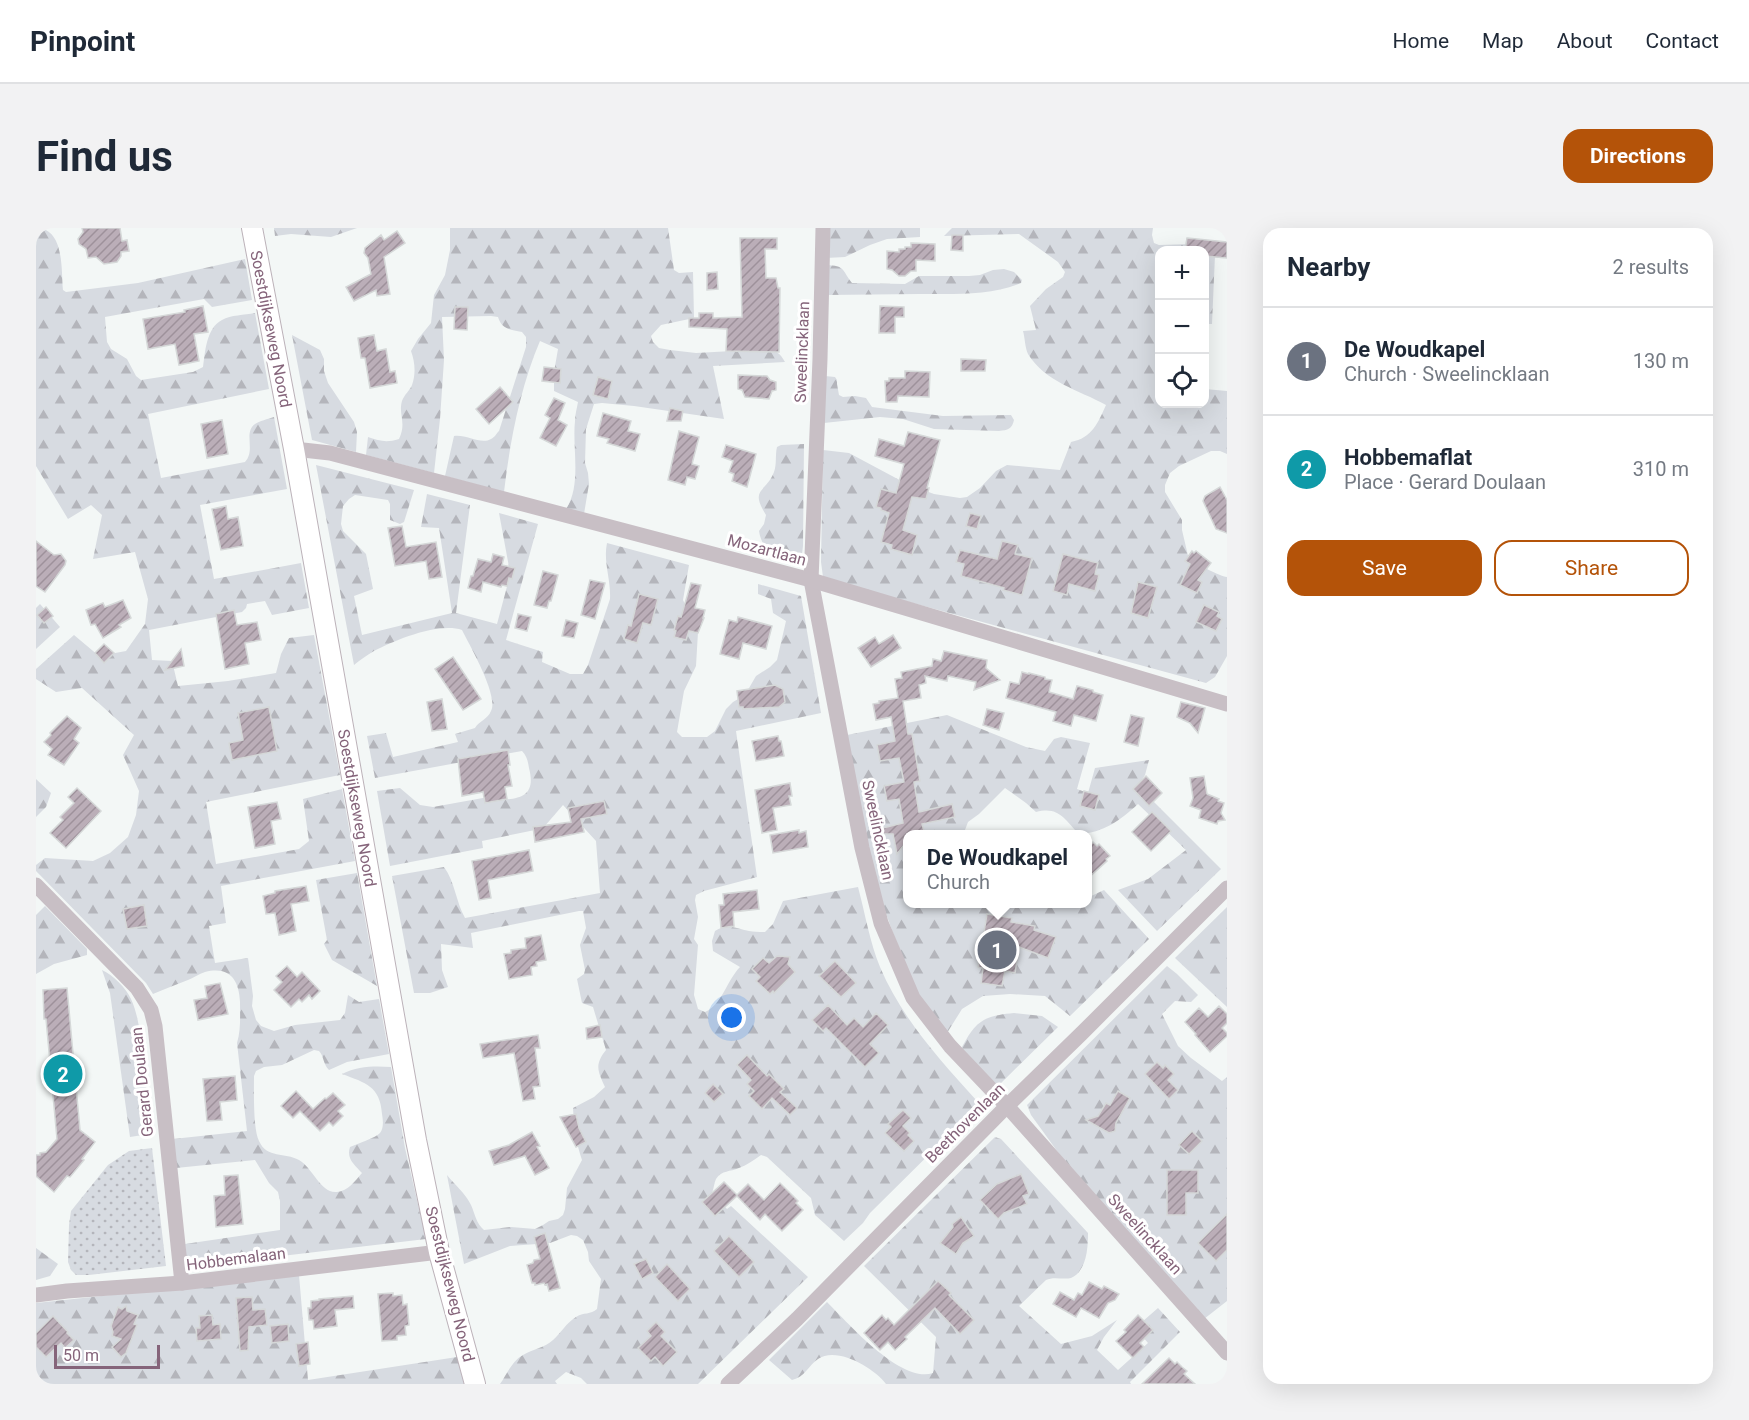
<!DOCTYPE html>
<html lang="en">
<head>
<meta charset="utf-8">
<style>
  :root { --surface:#fff; --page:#f2f2f3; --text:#1f2937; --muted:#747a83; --line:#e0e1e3; --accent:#b45309 }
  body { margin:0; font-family:Roboto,sans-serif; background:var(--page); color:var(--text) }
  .controls { position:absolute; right:18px; top:18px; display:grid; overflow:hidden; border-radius:12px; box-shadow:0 6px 24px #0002 }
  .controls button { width:54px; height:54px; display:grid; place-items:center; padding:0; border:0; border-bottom:2px solid var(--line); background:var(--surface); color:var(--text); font:30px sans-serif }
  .scale { position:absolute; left:18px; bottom:15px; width:106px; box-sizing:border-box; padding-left:6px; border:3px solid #85647a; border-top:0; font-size:16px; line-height:21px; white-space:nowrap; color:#85647a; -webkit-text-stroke:4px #fff; paint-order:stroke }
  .you { position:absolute; left:696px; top:790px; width:21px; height:21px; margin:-15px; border:4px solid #fff; border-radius:50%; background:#1a73e8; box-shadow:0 0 0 9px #1a73e833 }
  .badge { display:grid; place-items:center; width:39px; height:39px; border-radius:50%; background:var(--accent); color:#fff; font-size:20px; font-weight:700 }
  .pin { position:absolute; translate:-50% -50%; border:3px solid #fff; box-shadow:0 2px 6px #0006 }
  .popup { position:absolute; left:867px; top:602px; width:189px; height:78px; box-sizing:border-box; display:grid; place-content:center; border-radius:12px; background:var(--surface); filter:drop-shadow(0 2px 4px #0005); font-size:20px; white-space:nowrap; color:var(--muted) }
  .popup b { font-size:22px; color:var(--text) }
  .popup::after { content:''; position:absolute; left:50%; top:100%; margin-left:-12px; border:12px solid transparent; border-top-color:var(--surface) }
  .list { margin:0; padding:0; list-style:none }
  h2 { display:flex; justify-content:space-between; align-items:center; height:78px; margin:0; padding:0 24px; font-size:26px }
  h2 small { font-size:20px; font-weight:400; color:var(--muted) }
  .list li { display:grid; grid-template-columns:39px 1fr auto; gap:18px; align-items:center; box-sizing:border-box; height:108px; padding:0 24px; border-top:2px solid var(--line) }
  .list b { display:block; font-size:22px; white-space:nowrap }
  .list p { margin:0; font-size:20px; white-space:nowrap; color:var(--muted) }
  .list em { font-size:20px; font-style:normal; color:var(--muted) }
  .actions { display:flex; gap:12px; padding:18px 24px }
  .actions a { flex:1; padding:14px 0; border:2px solid var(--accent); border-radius:18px; text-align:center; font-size:21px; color:var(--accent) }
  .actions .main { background:var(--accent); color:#fff }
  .icon { flex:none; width:33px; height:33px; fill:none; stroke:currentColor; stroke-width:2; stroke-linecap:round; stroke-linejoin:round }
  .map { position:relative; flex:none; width:1191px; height:1156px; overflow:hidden; border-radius:18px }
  header { display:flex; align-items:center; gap:36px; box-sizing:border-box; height:84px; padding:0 30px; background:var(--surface); border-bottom:2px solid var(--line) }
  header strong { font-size:28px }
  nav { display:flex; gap:33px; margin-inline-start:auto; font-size:21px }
  .intro { display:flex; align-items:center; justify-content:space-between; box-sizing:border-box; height:144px; padding:0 36px }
  h1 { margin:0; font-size:42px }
  .button { padding:15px 27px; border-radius:18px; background:var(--accent); color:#fff; font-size:21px; font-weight:700 }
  main { display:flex; gap:36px; padding:0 36px }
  aside { flex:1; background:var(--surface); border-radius:18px; box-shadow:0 6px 24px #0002 }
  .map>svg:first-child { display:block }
</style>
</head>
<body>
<header>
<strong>Pinpoint</strong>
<nav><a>Home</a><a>Map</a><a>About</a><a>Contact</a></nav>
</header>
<div class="intro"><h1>Find us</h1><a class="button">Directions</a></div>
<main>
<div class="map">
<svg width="1191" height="1156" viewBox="0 0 1191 1156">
  <defs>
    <pattern id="grass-dots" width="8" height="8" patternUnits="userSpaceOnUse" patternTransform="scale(1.5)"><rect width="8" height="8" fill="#d7dbe1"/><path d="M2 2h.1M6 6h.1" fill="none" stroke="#b4b5bb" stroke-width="1.8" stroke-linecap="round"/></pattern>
    <pattern id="forest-firs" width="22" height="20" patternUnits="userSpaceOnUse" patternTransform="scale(1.5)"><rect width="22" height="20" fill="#d7dbe1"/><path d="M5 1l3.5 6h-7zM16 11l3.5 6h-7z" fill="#b4b5bb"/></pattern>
    <pattern id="building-hatch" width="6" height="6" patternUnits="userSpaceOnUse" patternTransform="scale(1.5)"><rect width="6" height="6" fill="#bbaeb8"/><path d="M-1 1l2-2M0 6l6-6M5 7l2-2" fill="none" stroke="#9e919b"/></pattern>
  </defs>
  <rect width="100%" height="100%" fill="#f3f7f6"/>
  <polygon fill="url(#grass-dots)" points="116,920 130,1038 53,1047 40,1047 35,1042 32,1034 33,997 35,983 72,937 93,923"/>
  <g fill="url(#forest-firs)">
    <path d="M0,0C29,0 25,43 27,62L30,64L102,55L209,31L216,72L176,79L168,71L69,89L71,114L75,121L91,131L100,148L105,152L157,144L167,139C169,125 170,100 186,92C195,87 208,87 219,85L233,161L112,186L125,250L209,234C220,222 207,205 219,196C223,193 232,191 238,189L251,261L164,277L178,351L265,335L273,380L236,387L229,373L211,376L210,380L206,384L113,402L116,432L136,433L142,458L192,453L240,445L245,426L253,410L278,407L304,547L170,574L180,636L263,621L273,613L267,571L306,561L319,633L185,658L190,695L173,698L179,735L212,730L217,768L216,778L220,792L225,798L238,803L259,797L304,792L309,785L312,767L323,774L343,771L353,826L311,834L293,842C287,836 288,828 283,823L278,822L246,837L228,839L220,843L218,848C218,864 217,901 223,913C231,931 249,924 263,932C276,939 285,966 301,964C312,963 319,953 326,945C319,937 310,931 314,919C321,916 339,910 344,905C348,900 347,892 346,886C344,858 330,855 306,846C322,838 338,838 355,839L369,920L390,1011L151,1039L149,1016L244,1002V973L242,964L233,955L219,932L140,940L137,911L211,903L201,815C205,802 204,788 204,774C203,751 193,738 169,744C163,746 157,750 152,752C140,757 128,761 117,766L110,755L0,643V637L9,630L57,633L74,625L92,609L100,587L103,563L87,527L98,507L46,460L20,464L0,451V441L38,407L63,428L90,423L109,396L112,371L99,324L57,331L66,287L55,277L32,291L0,238Z"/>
    <polygon points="238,0 321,0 295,9 255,6 239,8"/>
    <path d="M414,0H632L638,42L643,45L657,44L658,90L625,97L615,108L617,114L623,120L634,122L660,125L731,121C741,123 744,125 749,134L677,138L688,191L598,178L566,175L558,176L550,201L549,235L552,245L553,256L548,286L530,281C546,257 536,220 539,193C539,186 541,180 542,174L518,163V144L522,121L504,113C484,160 474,213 468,264L409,248L418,208C430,206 445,217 455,211C459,209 460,206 463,203L490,119V109L486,104C474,101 466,102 462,89L455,88L406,89L408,132L404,191L398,245L330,227L332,209C344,213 350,215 363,211C371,194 362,187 366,173C368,167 374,162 376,157C380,146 379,134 375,123L382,111L395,95L398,67L409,47L414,22Z"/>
    <polygon points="791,0 884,0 884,9 851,11 834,17 809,29 790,30"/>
    <path d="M916,0H1117L1116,7L1118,15L1123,17L1191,15L1179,27L1176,96H1169L1168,22H1124V176H1168L1169,161L1191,163V226L1184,223H1175L1143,238L1134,245L1129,257V264L1146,292V302L1153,332C1162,336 1183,348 1191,349V428L1179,449L1170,455L789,351L787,349L785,334L787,222L813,225L871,256L898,266L924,270L931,269L944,260L960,243L971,237L1024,242L1035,214C1056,210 1062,195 1070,177C1043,162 1009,154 992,126C989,120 989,110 987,103L1000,102L994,78L1010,61L1027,49L1029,44L1022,34L983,6L908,8Z"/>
    <path d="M790,37C810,38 805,41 816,55L869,56L883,48H933L944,47L957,42L968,41L978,44L986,52L985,55C954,68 917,66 884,66C852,66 821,67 790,67Z"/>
    <polygon points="256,107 284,122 288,131 288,143 292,155 318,194 321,204 320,224 276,212"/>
    <path d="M789,148L799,149L801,152V156L803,167L807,169L819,168L830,170L836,179L907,188L975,187L978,192C976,201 972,202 963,203L898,201L867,191L844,189L788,195Z"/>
    <path d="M768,216L767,318L765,334H758L732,328C730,319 724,312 723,303L728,296L730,287C713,260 730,265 738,244C741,236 739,227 741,219L745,217Z"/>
    <path d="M280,237L378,262L368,294L364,296L354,292V276L352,272L319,267L313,271L307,278L305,296L307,303L330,326L337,361L318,368L326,407L416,385L403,300L385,299L391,266L434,277L420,385L461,396L473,351V339L463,285L502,296L470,412L507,424L506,434L534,446H547L552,437L574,371C575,351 567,334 571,315L653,337L647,372L662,404L660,438L648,463L641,504L646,509H671L679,503L690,481L697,474L709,467L720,448L734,439L741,432L750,393L737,385L735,371L722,366V356L765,368L785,485L700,503L721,649L668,663L660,667L659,672L662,689L658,711L662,717L658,767L662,781L669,784C686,777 691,752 704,739L677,723L676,713L679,703C691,695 700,700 713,703C718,704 723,704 729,704L737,696L747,673L822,659C829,685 834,715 844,739C866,791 904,832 941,873V879L834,985L827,995L808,1013L779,987L775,970L731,929L725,927C718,932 711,937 703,940C694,944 686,942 680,951C678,955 678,960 676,965L691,981L695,978L772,1049L662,1156H551L545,1150L530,1144L519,1153L521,1156H464C471,1146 476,1133 487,1127C497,1121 508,1120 517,1112C525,1105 530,1095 540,1089C547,1084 555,1087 561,1081L565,1051L553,1033L552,1024L547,1012L541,1008L535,1007L514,1015L474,1018L428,1036L411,947C418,956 430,966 435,977C439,986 440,995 448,1002L475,999L499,1001L507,997L513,993L522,991L527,987L529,981L531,960L546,932C540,915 538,898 537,880L558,869L569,859C562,843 558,837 570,822L557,779L546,775L541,751L548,746L549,742L544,717L550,700L547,683H543L435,705L437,720L405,716L406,742L412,759L394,765H378L356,648L408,639C419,654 420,674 429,690L564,665L560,613L527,577L508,599L499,602L446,613L447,620L354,638L341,563L364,560L384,577L397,579L458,568L462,572C486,571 500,567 493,540C492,534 491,528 486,523L339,550L331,508L350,505L357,529L422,514L419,506L439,500C443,493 452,491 455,483C463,468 434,418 426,402C403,394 359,412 338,423C331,427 324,432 318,437Z"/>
    <polygon points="4,376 24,399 0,421 0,380"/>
    <path d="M911,487L990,519L1009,523L1018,511L1025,509L1054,515L1041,561L1052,565L1059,540L1113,532L1109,547L1102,558L1185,641L1121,703L1082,662L1112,651L1150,622L1102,576C1085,592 1067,605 1043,606C1028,591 1023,578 1000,584L990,575L969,560L943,586L932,594L929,602L932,606H871V676H1016C1023,679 1042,676 1051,676V670L1068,662L1113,711L1034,788L1009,768L974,766L947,768L926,781L911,805L885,773L857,705L840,658L811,507Z"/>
    <polygon points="0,551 15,565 10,579 0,589"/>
    <polygon points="321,645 341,758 296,732 288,716 291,712 280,652"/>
    <polygon points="9,678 51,721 51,727 18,736 0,746 0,687"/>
    <polygon points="1191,679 1191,779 1139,730"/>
    <polygon points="1131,738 1141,746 1162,767 1155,774 1139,773 1126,786 1142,818 1155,830 1186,853 1191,849 1191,1073 1168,1091 1024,927 995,887 991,877"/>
    <path d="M66,742C77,747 90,760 95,771C104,791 105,814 108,836C110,859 113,882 113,906L94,909L74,765Z"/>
    <path d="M978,785L1006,788L1022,799L960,860L925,821C939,794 946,788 978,785Z"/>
    <path d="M959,909L965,911L1052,1005C1052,1019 1051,1043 1035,1050C1027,1052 1018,1048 1010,1052L983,1078L1025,1116L1056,1108L1081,1092L1068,1109L1061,1122L1082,1142L1112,1115L1099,1100L1122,1080L1144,1104L1094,1154L1095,1156H850C838,1140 801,1118 782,1131C772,1138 769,1149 756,1152L733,1132L791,1074C812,1095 865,1156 897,1145L900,1109L828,1038Z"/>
    <polygon points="0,1020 22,1036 14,1048 0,1052"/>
    <polygon points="263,1047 272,1152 421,1129 428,1156 0,1156 0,1075"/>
  </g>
  <g fill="url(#building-hatch)" stroke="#d5d8d8" stroke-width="1.5">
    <polygon points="46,0 84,0 86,13 91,12 93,23 85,24 85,28 81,34 68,36 60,29 52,30 50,21 43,16 42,11 47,4"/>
    <polygon points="361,3 369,15 348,29 354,66 341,68 340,62 318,73 310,59 335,46 332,30 328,25 329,20 345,7 348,12"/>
    <polygon points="916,7 927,7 927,23 915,22"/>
    <polygon points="704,10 741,10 741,21 729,21 730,50 740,50 742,60 744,60 743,124 690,123 691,101 653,99 653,90 663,90 663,85 677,85 677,90 706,89"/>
    <polygon points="1151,10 1191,14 1191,30 1168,28 1168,22 1149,22"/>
    <polygon points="875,15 899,16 899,33 880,32 880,43 875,43 869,48 863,48 856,42 851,41 851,23 863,24 863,21 869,21 869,19 875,19"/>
    <polygon points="681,44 682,61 671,62 671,45"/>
    <polygon points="167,78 172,104 158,106 163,133 143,137 139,116 112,121 107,91 149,84 148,82"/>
    <polygon points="844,78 868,79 868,89 859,89 859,105 843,105"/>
    <polygon points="419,79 432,79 431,102 418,101"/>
    <polygon points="338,107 341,123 350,121 354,144 359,143 361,155 334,160 329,130 325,130 322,110"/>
    <polygon points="925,131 950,132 949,143 925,143"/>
    <polygon points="508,139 525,141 524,155 506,153"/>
    <polygon points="869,143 894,144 893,169 862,168 861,174 850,174 849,153 853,153 853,150 869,150"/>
    <polygon points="702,147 731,148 734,152 740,154 740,162 736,163 733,171 709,169 706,162 702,161"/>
    <polygon points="562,149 576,153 572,171 557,167"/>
    <polygon points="464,159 477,174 453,196 440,181"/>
    <polygon points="518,170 529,175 522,192 531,197 520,218 504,210 514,190 509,187"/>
    <polygon points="634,180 647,183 645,193 631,193"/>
    <polygon points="567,185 595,193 592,203 604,206 599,223 571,215 573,211 561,208"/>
    <polygon points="186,192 192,226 171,230 165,196"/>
    <polygon points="643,203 663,209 656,236 663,238 659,251 651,249 649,257 632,252"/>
    <polygon points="872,204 904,212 891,260 893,260 890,271 876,269 867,302 881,307 876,327 855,321 856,317 845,314 853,285 845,282 845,280 840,279 845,261 860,265 868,236 839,228 843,211 868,218"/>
    <polygon points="690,217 720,226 711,259 696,253 698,246 693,244 697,233 686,229"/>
    <polygon points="1184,259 1191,272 1191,305 1180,301 1167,273 1169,268"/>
    <polygon points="190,278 192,291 202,289 207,318 185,322 176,281"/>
    <polygon points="934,285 945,288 941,301 930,298"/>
    <polygon points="366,298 370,319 400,314 406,349 393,351 390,333 359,338 352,300"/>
    <polygon points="0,313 18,327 25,326 30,333 29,337 9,364 0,358"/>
    <polygon points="966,313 982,317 979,326 996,330 986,367 967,362 968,360 925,348 928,336 920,334 924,322 961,331"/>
    <polygon points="1156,323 1158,325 1160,323 1175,335 1162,352 1166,354 1161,365 1144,357 1154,336 1149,333"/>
    <polygon points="457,326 468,329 466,337 479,340 476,351 473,350 471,358 466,357 465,359 447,354 445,364 432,360 435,348 437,348 442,331 455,334"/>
    <polygon points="1027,326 1062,335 1059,346 1063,347 1059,363 1033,356 1031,367 1017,363"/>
    <polygon points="507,343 522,347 515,373 513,373 511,380 498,377"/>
    <polygon points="554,352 569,355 559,391 545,387"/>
    <polygon points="1102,354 1121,359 1112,390 1095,385"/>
    <polygon points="655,355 665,357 659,380 669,382 667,390 668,390 662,405 653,403 650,412 638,409 640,403 638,402 642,388 645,389"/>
    <polygon points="603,366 622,371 615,397 607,395 601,415 588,411 592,397 595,398"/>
    <polygon points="87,372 95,390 83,397 85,399 67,410 59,396 55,397 50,382 67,375 69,379"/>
    <polygon points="1168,377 1183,384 1181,388 1186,391 1180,403 1160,394"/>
    <polygon points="10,379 17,388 8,395 1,387"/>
    <polygon points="198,382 201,397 221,394 225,412 209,415 213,436 189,441 180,386"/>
    <polygon points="482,386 495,389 491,403 479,400"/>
    <polygon points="702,389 736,398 730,421 707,415 703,431 684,426 693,392 701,394"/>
    <polygon points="530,392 542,395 538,410 526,408"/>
    <polygon points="857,407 865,420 835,439 822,420 839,409 843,416"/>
    <polygon points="68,416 78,425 68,435 59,425"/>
    <polygon points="145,421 148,438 129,442"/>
    <polygon points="908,423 951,432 950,440 964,452 938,462 940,454 912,448 911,453 889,448 890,455 883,457 885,470 867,473 872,506 876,506 884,553 878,554 883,584 916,576 919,589 886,596 889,606 871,606 871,613 861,626 857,606 840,606 839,602 867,595 863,571 851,573 848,558 868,554 863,530 844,533 841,517 859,513 855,489 840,492 837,476 843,475 843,473 862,470 859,451 866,450 865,444 896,438 897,431 905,433"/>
    <polygon points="417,429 445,471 427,482 399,441"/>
    <polygon points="986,444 993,446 993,445 1009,449 1009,451 1016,452 1013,464 1037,471 1041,458 1057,462 1057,464 1067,467 1060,493 1038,487 1035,498 1017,493 1020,484 970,470 974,454 983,456"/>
    <polygon points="739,457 747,461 749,474 743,479 707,481 707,479 703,479 701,463"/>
    <polygon points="406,471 411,501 396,503 391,474"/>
    <polygon points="1145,474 1169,480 1162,505 1154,495 1141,489"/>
    <polygon points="233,479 241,523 196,532 193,515 207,512 202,485"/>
    <polygon points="951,481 968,485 963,502 947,497"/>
    <polygon points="1095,487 1108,490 1102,518 1088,514"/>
    <polygon points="31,488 45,500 38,511 43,515 28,537 12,527 16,521 8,514 15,507 14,505"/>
    <polygon points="742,508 743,513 745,513 748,528 720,533 716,513"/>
    <polygon points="472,522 474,537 472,537 476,558 469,559 471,571 449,575 447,564 426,568 422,531"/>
    <polygon points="1110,548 1126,565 1113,578 1097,561"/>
    <polygon points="1168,548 1171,566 1183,571 1182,573 1188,575 1185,585 1189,592 1182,593 1181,596 1163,590 1165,582 1154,578 1157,570 1154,550"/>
    <polygon points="754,555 756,568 753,568 755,577 737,580 741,602 726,605 719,562"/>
    <polygon points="41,560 65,583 30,620 14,605 27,592 24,589 38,575 32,569"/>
    <polygon points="1048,563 1063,567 1059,582 1044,578"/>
    <polygon points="568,573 571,586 545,591 548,604 499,614 497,599 535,594 532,580"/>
    <polygon points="241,574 245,591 235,593 239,616 219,620 212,579"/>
    <polygon points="1116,584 1135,603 1115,623 1096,604"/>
    <polygon points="763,602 763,605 770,603 772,619 737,625 734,607"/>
    <polygon points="1057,614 1061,618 1063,616 1074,628 1070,631 1071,633 1051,651 1051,620"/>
    <polygon points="493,622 497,643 452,652 455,670 443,672 436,633"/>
    <polygon points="270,658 273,673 255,676 260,703 243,707 239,685 230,686 227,668 239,665 239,663"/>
    <polygon points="721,662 723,681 697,684 698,698 685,700 683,677 688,677 687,666"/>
    <polygon points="108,677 111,698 91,701 87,681"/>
    <polygon points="951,686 976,690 975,694 999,698 998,702 1020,709 1012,730 983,719 979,745 969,743 966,758 945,755 947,740 942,739"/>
    <polygon points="505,707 510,732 500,734 501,738 495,739 496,747 473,751 468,726 475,725 475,722 490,720 489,710"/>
    <polygon points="741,728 754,729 752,736 759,744 738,765 737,763 734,766 720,753 724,749 716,741 727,730 733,735"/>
    <polygon points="799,733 820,755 805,769 783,748"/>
    <polygon points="251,738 261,749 266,744 284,763 276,771 273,767 266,774 263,771 255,779 238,762 246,754 240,748"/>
    <polygon points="184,755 192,786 162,792 158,772 171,770 169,758"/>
    <polygon points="31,760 44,902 59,914 46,931 48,932 34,949 31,948 18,964 0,948 0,927 4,927 4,925 10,924 21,911 10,791 8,791 7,762"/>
    <polygon points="792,777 811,797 818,790 827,799 840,785 852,797 834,816 843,825 829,839 790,800 787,803 776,792"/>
    <polygon points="1183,778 1191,786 1191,795 1186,800 1191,805 1191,808 1174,824 1159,807 1160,806 1149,794 1163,780 1172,789"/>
    <polygon points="564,797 566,809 551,811 550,800"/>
    <polygon points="502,807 504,820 499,820 504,858 497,859 499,871 487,873 478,825 447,830 444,816"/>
    <polygon points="711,827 731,848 733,846 748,861 744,864 761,880 754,887 736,870 726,881 713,868 718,863 711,856 715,852 701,837"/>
    <polygon points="1121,834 1127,840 1129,837 1138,846 1132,852 1142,862 1133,871 1109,846"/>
    <polygon points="199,848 201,872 184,874 186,892 171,893 167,851"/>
    <polygon points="677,856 687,866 678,874 669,865"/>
    <polygon points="260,863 277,881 289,870 290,871 297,865 309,877 302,883 307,888 297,898 293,894 284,903 264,883 257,890 245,878"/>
    <polygon points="1082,863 1094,870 1080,895 1079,903 1073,905 1050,892 1062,888 1070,875 1074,877"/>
    <polygon points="867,882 875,890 867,898 874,905 872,907 878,913 868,923 849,905 855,899 852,896"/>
    <polygon points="540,886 543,900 550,914 540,919 524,889"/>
    <polygon points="1156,903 1166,913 1153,926 1143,917"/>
    <polygon points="496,904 504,918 501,919 513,940 499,947 489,928 458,937 453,923 473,917"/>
    <polygon points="1131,942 1162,942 1162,965 1150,965 1150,987 1131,987"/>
    <polygon points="985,946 993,966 987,968 991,976 968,985 962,991 944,972 961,956"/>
    <polygon points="202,947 207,996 180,999 178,968 189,967 188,948"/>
    <polygon points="688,954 701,967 712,956 728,972 744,955 762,973 760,975 767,982 746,1003 729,986 724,992 701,968 679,988 666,974"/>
    <polygon points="1191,986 1191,1022 1180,1033 1162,1015"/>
    <polygon points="925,989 938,1008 927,1015 920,1026 904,1015 917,999 916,996"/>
    <polygon points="509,1005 524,1060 513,1063 511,1056 509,1057 508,1055 499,1057 499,1055 496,1055 491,1037 497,1035 498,1032 504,1031 498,1009"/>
    <polygon points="693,1008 718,1034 703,1049 678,1023"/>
    <polygon points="610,1031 617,1045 606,1051 598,1036"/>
    <polygon points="631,1036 654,1061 642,1073 619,1049"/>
    <polygon points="902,1053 915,1065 913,1067 938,1092 924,1106 899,1080 869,1109 871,1111 859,1122 852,1114 844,1122 828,1105 846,1087 850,1092 852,1090 858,1097"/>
    <polygon points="1053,1054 1066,1061 1068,1058 1083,1066 1079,1072 1072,1075 1063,1090 1045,1080 1040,1089 1017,1076 1024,1064 1038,1072 1042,1065 1046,1067"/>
    <polygon points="357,1065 357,1068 366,1067 367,1077 371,1076 373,1097 369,1098 370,1107 361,1108 361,1112 346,1113 342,1066"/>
    <polygon points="317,1068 318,1080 299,1082 301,1098 278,1101 277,1092 273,1092 272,1080 275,1080 275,1073 283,1072 283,1071"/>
    <polygon points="216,1069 217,1082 229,1081 231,1097 213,1099 212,1122 204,1123 200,1070"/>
    <polygon points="90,1078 91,1083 102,1087 98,1096 101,1097 90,1125 85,1129 76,1119 85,1111 76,1108 77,1104 75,1098 82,1079 86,1081"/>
    <polygon points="176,1087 177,1097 184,1096 185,1111 161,1113 160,1100 164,1100 163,1088"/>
    <polygon points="1102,1087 1117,1102 1104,1115 1108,1119 1097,1130 1080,1113 1090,1104 1088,1102"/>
    <polygon points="17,1088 32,1104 31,1105 38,1112 29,1120 25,1115 10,1129 0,1119 0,1105"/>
    <polygon points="620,1094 629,1104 625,1108 641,1124 627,1138 619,1129 615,1133 602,1120 615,1108 611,1103"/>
    <polygon points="252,1096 253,1113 236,1115 234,1098"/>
    <polygon points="272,1114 274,1136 263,1138 260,1116"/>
    <polygon points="1133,1130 1139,1136 1141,1134 1146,1139 1151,1143 1148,1146 1159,1156 1106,1156"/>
  </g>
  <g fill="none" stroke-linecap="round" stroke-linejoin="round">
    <g stroke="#bcb2b9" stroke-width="22">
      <polyline id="major" points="216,0 258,221 380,912 403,1024 439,1156"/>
    </g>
    <g stroke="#c8bfc5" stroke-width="15">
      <polyline points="787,0 784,131 775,352 826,620 845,695 877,770 914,818 971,878 1191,1125"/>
      <polyline points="258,221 294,225 775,352 1191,476"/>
      <polyline points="0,657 101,760 115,782 119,798 146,1055"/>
      <polyline points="0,1067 31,1063 146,1055 403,1024"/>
      <polyline points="692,1156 761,1091 971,878 1045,806 1191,660"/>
    </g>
    <use href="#major" stroke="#fff" stroke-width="20"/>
  </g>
  <g text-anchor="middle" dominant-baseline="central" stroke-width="6" stroke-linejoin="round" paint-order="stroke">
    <g font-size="16" fill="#85647a" stroke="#fff">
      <text transform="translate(235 101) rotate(79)">Soestdijkseweg Noord</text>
      <text transform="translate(766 124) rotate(-88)">Sweelincklaan</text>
      <text transform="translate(731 322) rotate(15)">Mozartlaan</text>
      <text transform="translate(321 580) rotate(80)">Soestdijkseweg Noord</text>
      <text transform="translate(842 602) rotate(78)">Sweelincklaan</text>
      <text transform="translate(106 854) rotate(-96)">Gerard Doulaan</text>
      <text transform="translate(929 895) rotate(-45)">Beethovenlaan</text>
      <text transform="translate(1109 1006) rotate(48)">Sweelincklaan</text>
      <text transform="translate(200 1031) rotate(-7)">Hobbemalaan</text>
      <text transform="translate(414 1056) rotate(76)">Soestdijkseweg Noord</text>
    </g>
  </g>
</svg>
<div class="controls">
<button>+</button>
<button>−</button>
<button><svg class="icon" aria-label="locate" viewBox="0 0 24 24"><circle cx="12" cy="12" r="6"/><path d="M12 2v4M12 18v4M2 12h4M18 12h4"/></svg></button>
</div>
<div class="scale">50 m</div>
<div class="you"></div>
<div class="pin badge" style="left:961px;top:722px;background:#6b7280">1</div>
<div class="popup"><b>De Woudkapel</b>Church</div>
<div class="pin badge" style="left:27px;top:846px;background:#0f9aa8">2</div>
</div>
<aside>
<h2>Nearby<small>2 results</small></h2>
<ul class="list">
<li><span class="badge" style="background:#6b7280">1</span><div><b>De Woudkapel</b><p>Church · Sweelincklaan</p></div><em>130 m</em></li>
<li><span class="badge" style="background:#0f9aa8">2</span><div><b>Hobbemaflat</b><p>Place · Gerard Doulaan</p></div><em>310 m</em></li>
</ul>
<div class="actions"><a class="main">Save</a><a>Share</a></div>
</aside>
</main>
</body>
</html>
